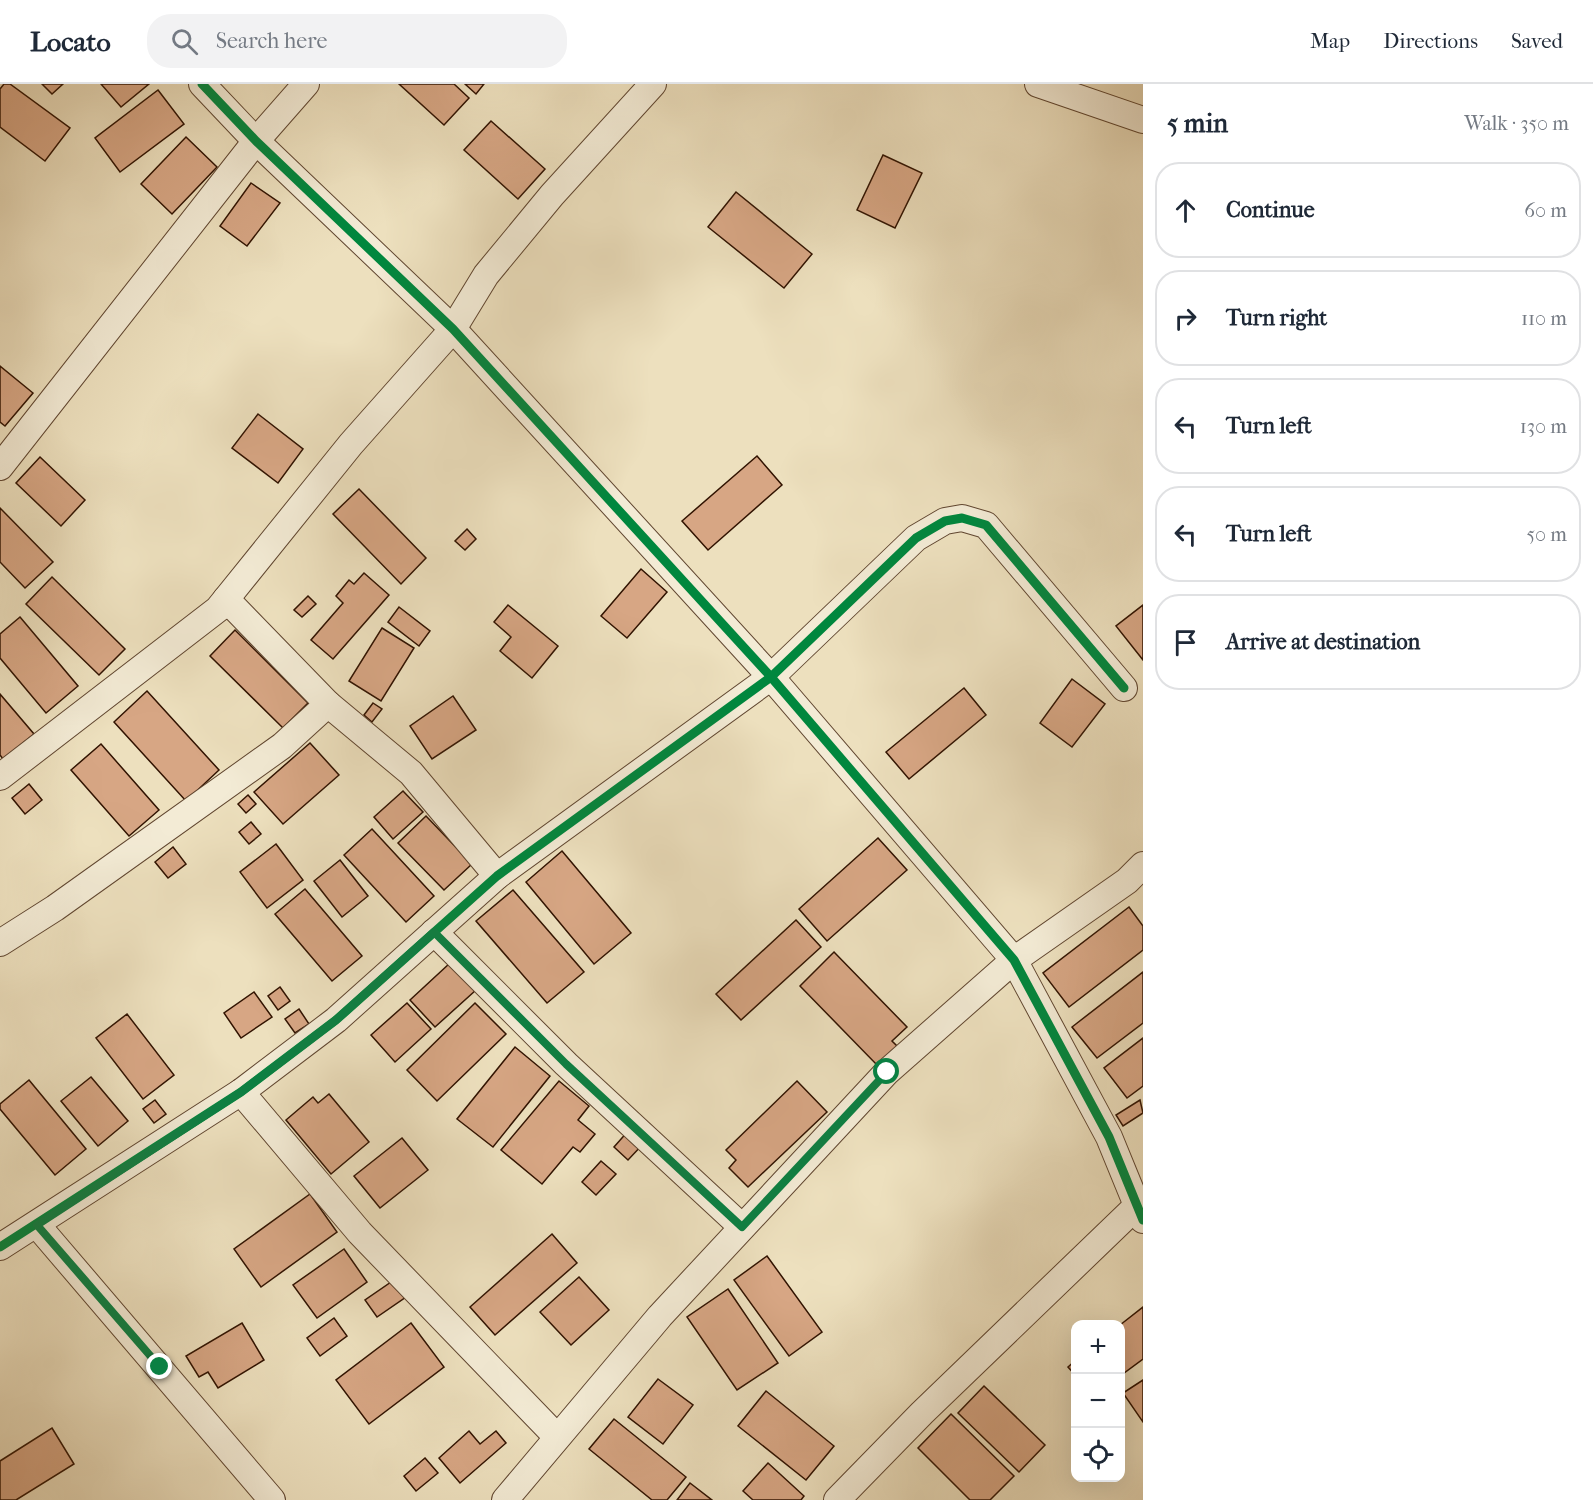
<!DOCTYPE html>
<html lang="en">
<head>
<meta charset="utf-8">
<style>
  :root { --surface:#fff; --page:#f2f2f3; --text:#1f2937; --muted:#747a83; --line:#e0e1e3 }
  body { margin:0; font-family:"IM FELL French Canon",serif; background:var(--page); color:var(--text) }
  .controls { position:absolute; right:18px; bottom:18px; display:grid; overflow:hidden; border-radius:12px; box-shadow:0 6px 24px #0002 }
  .controls button { width:54px; height:54px; display:grid; place-items:center; padding:0; border:0; border-bottom:2px solid var(--line); background:var(--surface); color:var(--text); font:30px sans-serif }
  .stop { position:absolute; width:18px; height:18px; margin:-14px; border:4px solid #0b8043; border-radius:50%; background:#fff }
  .stop.end { background:#0b8043; border-color:#fff; box-shadow:0 2px 6px #0008 }
  .list { margin:0; padding:0; list-style:none }
  h2 { display:flex; justify-content:space-between; align-items:center; height:78px; margin:0; padding:0 24px; font-size:26px }
  h2 small { font-size:20px; font-weight:400; color:var(--muted) }
  .list li { display:grid; grid-template-columns:39px 1fr auto; gap:18px; align-items:center; box-sizing:border-box; height:96px; margin:0 12px 12px; padding:0 12px; border:2px solid var(--line); border-radius:24px }
  .list b { display:block; font-size:22px; white-space:nowrap }
  .list em { font-size:20px; font-style:normal; color:var(--muted) }
  .icon { flex:none; width:33px; height:33px; fill:none; stroke:currentColor; stroke-width:2; stroke-linecap:round; stroke-linejoin:round }
  .map { position:relative; flex:none; width:1143px; height:1416px; overflow:hidden }
  header { display:flex; align-items:center; gap:36px; box-sizing:border-box; height:84px; padding:0 30px; background:var(--surface); border-bottom:2px solid var(--line) }
  header strong { font-size:28px }
  nav { display:flex; gap:33px; margin-inline-start:auto; font-size:21px }
  .search { width:420px; height:54px; background:var(--page); display:flex; align-items:center; gap:15px; box-sizing:border-box; padding:0 21px; border-radius:24px; color:var(--muted); font-size:22px }
  main { display:flex }
  aside { flex:1; background:var(--surface) }
  .map>svg:first-child { display:block }
</style>
</head>
<body>
<header>
<strong>Locato</strong>
<div class="search"><svg class="icon" aria-label="search" viewBox="0 0 24 24"><circle cx="10" cy="10" r="6"/><path d="M15 15l6 6"/></svg>Search here</div>
<nav><a>Map</a><a>Directions</a><a>Saved</a></nav>
</header>
<main>
<div class="map">
<svg width="1143" height="1416" viewBox="0 0 1143 1416">
  <rect width="100%" height="100%" fill="#ede0be"/>
  <filter id="stains"><feTurbulence type="fractalNoise" baseFrequency=".00333" numOctaves="4"/><feColorMatrix values="0 0 0 0 .2 0 0 0 0 .09 0 0 0 0 .02 0 0 0 .5 -.17"/></filter>
  <radialGradient id="worn" r=".72"><stop offset=".6" stop-color="#630" stop-opacity="0"/><stop offset="1" stop-color="#630" stop-opacity=".3"/></radialGradient>
  <g fill="#d7a684" stroke="#311301" stroke-width="1.5">
    <polygon points="4,0 10,0 70,44 45,77 0,43 0,5"/>
    <polygon points="42,0 63,0 52,10"/>
    <polygon points="101,0 149,0 121,23"/>
    <polygon points="399,0 454,0 469,14 444,41"/>
    <polygon points="465,0 484,0 476,10"/>
    <polygon points="158,6 184,40 120,88 95,54"/>
    <polygon points="491,37 545,85 518,115 464,66"/>
    <polygon points="186,53 217,83 172,130 141,100"/>
    <polygon points="883,71 922,89 895,144 857,126"/>
    <polygon points="251,99 280,119 247,162 220,142"/>
    <polygon points="736,108 812,170 784,204 708,143"/>
    <polygon points="0,282 33,309 5,342 0,338"/>
    <polygon points="258,330 303,365 278,399 232,364"/>
    <polygon points="757,372 782,401 708,466 682,437"/>
    <polygon points="40,373 85,416 61,442 16,399"/>
    <polygon points="359,405 426,474 401,500 333,430"/>
    <polygon points="0,424 53,478 25,504 0,478"/>
    <polygon points="467,445 476,455 465,466 455,457"/>
    <polygon points="641,485 667,508 627,554 601,532"/>
    <polygon points="364,489 389,511 333,575 311,556 343,519 336,512 349,496 354,500"/>
    <polygon points="52,493 125,565 99,591 26,520"/>
    <polygon points="308,512 316,520 302,533 294,526"/>
    <polygon points="508,521 558,562 532,594 500,567 511,553 494,538"/>
    <polygon points="1143,521 1143,576 1116,542"/>
    <polygon points="399,523 430,547 419,562 388,538"/>
    <polygon points="20,533 78,602 46,629 0,574 0,550"/>
    <polygon points="382,544 414,564 381,617 349,597"/>
    <polygon points="235,546 308,619 283,644 210,572"/>
    <polygon points="1072,595 1105,620 1072,663 1040,639"/>
    <polygon points="964,604 986,631 909,695 886,668"/>
    <polygon points="147,607 219,686 186,717 114,638"/>
    <polygon points="0,610 34,650 3,675 0,671"/>
    <polygon points="453,612 476,646 432,675 410,642"/>
    <polygon points="373,619 382,625 372,638 364,631"/>
    <polygon points="310,659 339,691 283,740 254,708"/>
    <polygon points="101,660 159,726 129,752 71,686"/>
    <polygon points="29,700 42,716 25,730 12,714"/>
    <polygon points="403,707 423,728 393,755 374,733"/>
    <polygon points="248,711 256,720 246,729 238,720"/>
    <polygon points="426,732 472,780 444,806 398,759"/>
    <polygon points="251,738 261,750 249,760 239,748"/>
    <polygon points="372,745 434,812 406,838 344,771"/>
    <polygon points="878,754 907,786 827,857 799,825"/>
    <polygon points="276,760 303,796 267,824 240,788"/>
    <polygon points="173,763 186,780 168,794 155,778"/>
    <polygon points="562,767 631,849 594,880 526,798"/>
    <polygon points="340,776 368,812 342,833 314,797"/>
    <polygon points="305,805 362,872 332,897 275,830"/>
    <polygon points="513,806 584,888 547,919 476,837"/>
    <polygon points="1129,823 1143,842 1143,866 1069,923 1043,889"/>
    <polygon points="796,836 821,863 741,936 716,910"/>
    <polygon points="834,868 907,943 892,957 897,962 877,981 800,902"/>
    <polygon points="450,879 476,906 435,943 410,916"/>
    <polygon points="1143,888 1143,939 1097,974 1072,943"/>
    <polygon points="280,903 290,917 278,926 268,912"/>
    <polygon points="254,908 272,933 241,954 224,929"/>
    <polygon points="407,919 431,945 395,978 371,951"/>
    <polygon points="475,919 506,950 437,1017 407,986"/>
    <polygon points="299,925 309,940 295,949 285,935"/>
    <polygon points="127,930 174,991 143,1015 96,954"/>
    <polygon points="1143,954 1143,1002 1127,1014 1104,984"/>
    <polygon points="515,963 550,992 493,1063 457,1035"/>
    <polygon points="91,993 128,1037 98,1062 61,1017"/>
    <polygon points="29,996 86,1065 55,1091 0,1025 0,1020"/>
    <polygon points="559,997 589,1022 578,1036 595,1050 580,1068 573,1063 542,1100 501,1066"/>
    <polygon points="797,997 827,1028 748,1103 729,1084 736,1076 726,1066"/>
    <polygon points="329,1010 369,1058 331,1090 286,1036 313,1013 318,1019"/>
    <polygon points="155,1016 166,1030 154,1039 143,1025"/>
    <polygon points="1140,1016 1143,1029 1123,1042 1116,1031"/>
    <polygon points="629,1046 643,1060 628,1076 614,1063"/>
    <polygon points="402,1054 428,1086 380,1124 354,1092"/>
    <polygon points="601,1077 616,1090 596,1111 582,1098"/>
    <polygon points="310,1110 337,1148 261,1203 234,1165"/>
    <polygon points="552,1150 577,1179 495,1251 470,1223"/>
    <polygon points="344,1165 367,1198 317,1234 293,1201"/>
    <polygon points="767,1172 822,1248 789,1272 734,1196"/>
    <polygon points="579,1193 609,1226 571,1261 540,1228"/>
    <polygon points="394,1196 406,1213 377,1233 365,1216"/>
    <polygon points="728,1205 778,1279 737,1306 687,1233"/>
    <polygon points="1143,1223 1143,1275 1120,1292 1120,1241"/>
    <polygon points="334,1234 347,1252 320,1272 307,1254"/>
    <polygon points="242,1239 264,1276 218,1304 208,1288 199,1293 186,1272"/>
    <polygon points="411,1239 444,1283 369,1340 336,1296"/>
    <polygon points="1076,1276 1076,1292 1068,1283"/>
    <polygon points="658,1295 693,1321 663,1360 628,1333"/>
    <polygon points="1143,1296 1143,1338 1123,1309"/>
    <polygon points="984,1302 1045,1361 1019,1388 958,1329"/>
    <polygon points="766,1307 834,1362 806,1396 738,1342"/>
    <polygon points="951,1330 1014,1392 990,1416 970,1416 918,1364"/>
    <polygon points="614,1335 686,1393 667,1416 652,1416 589,1365"/>
    <polygon points="52,1344 74,1380 16,1416 0,1416 0,1377"/>
    <polygon points="469,1347 480,1360 496,1347 506,1359 460,1399 439,1374"/>
    <polygon points="425,1374 438,1389 416,1407 404,1392"/>
    <polygon points="768,1379 804,1412 801,1416 753,1416 743,1407"/>
    <polygon points="690,1399 712,1416 677,1416"/>
  </g>
  <g fill="none" stroke-linecap="round" stroke-linejoin="round">
    <g stroke="#604630" stroke-width="28">
      <g id="street">
        <polyline points="202,0 256,57 453,245 771,593 1014,876 1109,1053 1143,1136"/>
        <polyline points="1038,0 1143,36"/>
        <polyline points="0,383 256,57 306,0"/>
        <polyline points="226,515 328,620"/>
        <polyline points="0,693 218,525 351,360 453,245 486,191 552,111 653,0"/>
        <polyline points="434,848 566,980 742,1143"/>
        <polyline points="0,859 55,824 282,662 328,620 411,689 497,792"/>
        <polyline points="241,1008 360,1149 557,1353"/>
        <polyline points="37,1141 272,1416"/>
        <polyline points="0,1163 241,1008 336,936 497,792 771,593 916,454 945,437 962,434 986,441 1124,604"/>
        <polyline points="505,1416 660,1232 887,988 1014,876 1127,797 1143,781"/>
        <polyline points="837,1416 922,1329 1143,1116"/>
      </g>
    </g>
    <use href="#street" stroke="#f3ebd5" stroke-width="26"/>
    <g stroke="#f3ebd5" stroke-width="13">
      <g id="cycleway">
        <polyline points="202,0 256,57 453,245 771,593 1014,876 1109,1053 1143,1136"/>
        <polyline points="0,1163 241,1008 336,936 497,792 771,593 916,454 945,437 962,434 986,441 1124,604"/>
      </g>
    </g>
    <use href="#cycleway" stroke="#00873e" stroke-width="9"/>
  </g>
  <g fill="none" stroke-linecap="round" stroke-linejoin="round">
    <polyline stroke="#0b8043" stroke-width="8" points="160,1283 37,1141 241,1008 336,936 434,848 566,980 742,1143 887,988"/>
  </g>
  <rect width="100%" height="100%" filter="url(#stains)"/>
  <rect width="100%" height="100%" fill="url(#worn)"/>
</svg>
<div class="controls">
<button>+</button>
<button>−</button>
<button><svg class="icon" aria-label="locate" viewBox="0 0 24 24"><circle cx="12" cy="12" r="6"/><path d="M12 2v4M12 18v4M2 12h4M18 12h4"/></svg></button>
</div>
<div class="stop" style="left:887px;top:988px"></div>
<div class="stop end" style="left:160px;top:1283px"></div>
</div>
<aside>
<h2>5 min<small>Walk · 350 m</small></h2>
<ul class="list">
<li><svg class="icon" aria-label="ahead" viewBox="0 0 24 24"><path d="M12 20V5M6 11l6-6 6 6"/></svg><div><b>Continue</b></div><em>60 m</em></li>
<li><svg class="icon" aria-label="right" viewBox="0 0 24 24"><path d="M7 20v-9h11M14 6l5 5-5 5"/></svg><div><b>Turn right</b></div><em>110 m</em></li>
<li><svg class="icon" aria-label="left" viewBox="0 0 24 24"><path d="M17 20v-9H6M10 6l-5 5 5 5"/></svg><div><b>Turn left</b></div><em>130 m</em></li>
<li><svg class="icon" aria-label="left" viewBox="0 0 24 24"><path d="M17 20v-9H6M10 6l-5 5 5 5"/></svg><div><b>Turn left</b></div><em>50 m</em></li>
<li><svg class="icon" aria-label="arrive" viewBox="0 0 24 24"><path d="M6 21V4h12l-3 4 3 4H6"/></svg><div><b>Arrive at destination</b></div></li>
</ul>
</aside>
</main>
</body>
</html>
